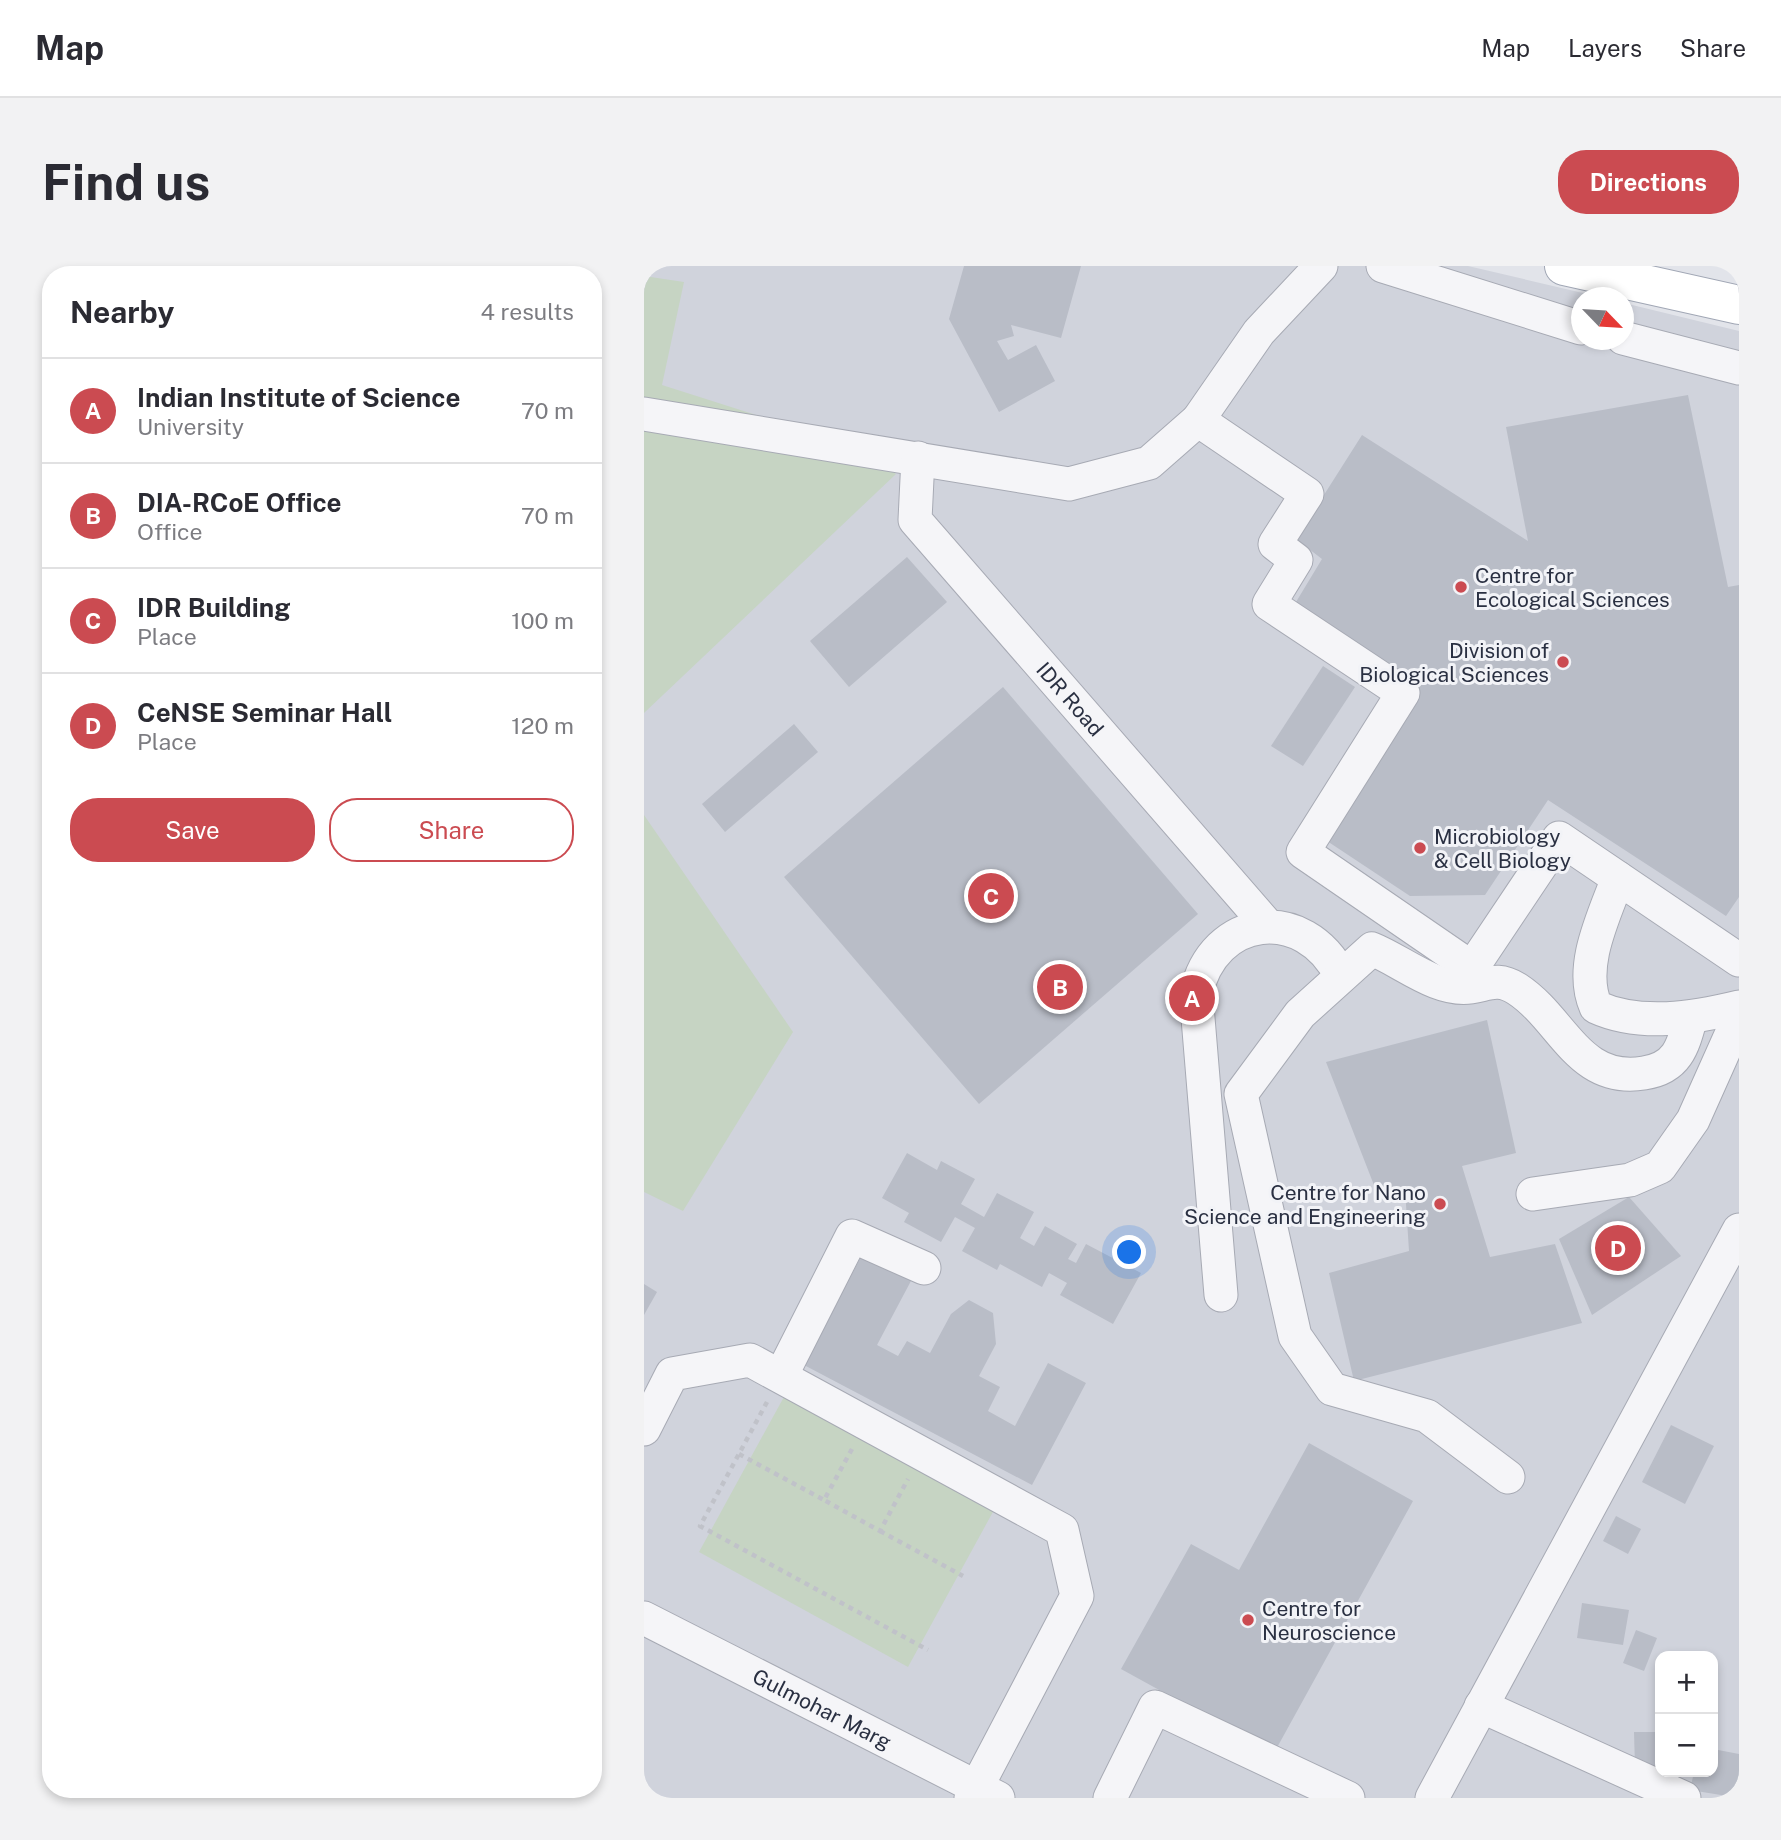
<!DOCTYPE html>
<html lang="en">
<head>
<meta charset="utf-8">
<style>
  :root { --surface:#fff; --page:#f2f2f3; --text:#2b2b33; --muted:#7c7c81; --line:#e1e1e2; --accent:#cb4b51 }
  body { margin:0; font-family:"Public Sans",sans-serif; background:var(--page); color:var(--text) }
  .controls { position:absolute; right:21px; bottom:21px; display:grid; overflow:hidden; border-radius:14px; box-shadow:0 4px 10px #0003 }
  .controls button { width:63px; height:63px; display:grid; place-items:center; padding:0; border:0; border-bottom:2px solid var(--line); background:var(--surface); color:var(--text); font:35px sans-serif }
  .compass { position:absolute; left:927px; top:21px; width:63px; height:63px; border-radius:50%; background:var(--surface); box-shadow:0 4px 10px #0003; rotate:115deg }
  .you { position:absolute; left:486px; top:987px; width:24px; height:24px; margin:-18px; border:5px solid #fff; border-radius:50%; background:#1a73e8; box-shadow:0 0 0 10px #1a73e833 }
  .badge { display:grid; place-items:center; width:46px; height:46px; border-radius:50%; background:var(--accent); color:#fff; font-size:23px; font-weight:700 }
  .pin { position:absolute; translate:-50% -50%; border:4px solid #fff; box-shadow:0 2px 7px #0006 }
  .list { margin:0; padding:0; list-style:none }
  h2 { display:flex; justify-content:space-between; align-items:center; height:91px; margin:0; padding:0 28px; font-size:30px }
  h2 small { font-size:23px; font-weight:400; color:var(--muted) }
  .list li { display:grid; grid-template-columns:46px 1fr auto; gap:21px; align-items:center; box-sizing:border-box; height:105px; padding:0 28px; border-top:2px solid var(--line) }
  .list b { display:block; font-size:26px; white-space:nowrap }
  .list p { margin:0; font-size:23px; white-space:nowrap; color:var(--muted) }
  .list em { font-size:23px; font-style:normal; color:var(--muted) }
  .actions { display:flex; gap:14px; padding:21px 28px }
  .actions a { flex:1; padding:16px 0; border:2px solid var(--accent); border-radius:28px; text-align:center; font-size:24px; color:var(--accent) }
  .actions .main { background:var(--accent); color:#fff }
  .map { position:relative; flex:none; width:1095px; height:1532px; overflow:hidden; border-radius:28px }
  header { display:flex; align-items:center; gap:42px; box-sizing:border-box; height:98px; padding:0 35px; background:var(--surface); border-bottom:2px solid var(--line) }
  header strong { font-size:33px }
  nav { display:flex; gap:38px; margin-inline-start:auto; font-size:24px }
  .intro { display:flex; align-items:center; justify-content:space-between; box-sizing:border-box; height:168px; padding:0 42px }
  h1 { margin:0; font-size:49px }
  .button { padding:18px 32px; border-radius:28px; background:var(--accent); color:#fff; font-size:24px; font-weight:700 }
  main { display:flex; gap:42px; padding:0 42px }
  aside { flex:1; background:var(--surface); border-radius:28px; box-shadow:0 4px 10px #0003 }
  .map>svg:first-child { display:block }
</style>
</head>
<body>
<header>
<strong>Map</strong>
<nav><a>Map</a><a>Layers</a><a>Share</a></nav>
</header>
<div class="intro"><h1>Find us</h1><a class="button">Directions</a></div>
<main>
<aside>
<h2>Nearby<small>4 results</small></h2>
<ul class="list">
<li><span class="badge">A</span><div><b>Indian Institute of Science</b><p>University</p></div><em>70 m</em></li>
<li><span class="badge">B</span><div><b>DIA-RCoE Office</b><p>Office</p></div><em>70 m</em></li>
<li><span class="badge">C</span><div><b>IDR Building</b><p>Place</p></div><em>100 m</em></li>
<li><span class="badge">D</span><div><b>CeNSE Seminar Hall</b><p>Place</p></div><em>120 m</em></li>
</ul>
<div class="actions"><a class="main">Save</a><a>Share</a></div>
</aside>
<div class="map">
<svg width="1095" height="1532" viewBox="0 0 1095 1532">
  <rect width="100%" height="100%" fill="#e2e4ea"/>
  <path fill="#d0d3dc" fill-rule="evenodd" d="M0,0H824L956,31L937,32V74H979L980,37L1095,65V1532H0ZM1016,1390H1069V1506H1016Z"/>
  <g fill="#c6d4c3">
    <polygon points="0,10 40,16 18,119 216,182 252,208 0,447"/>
    <polygon points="0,549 149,766 39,945 0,926"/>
    <polygon points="141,1129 350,1244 264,1401 55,1286"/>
  </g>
  <g fill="#b9bdc7">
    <polygon points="320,0 437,0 417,72 367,59 370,70 353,75 364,94 392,79 411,115 355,146 305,53"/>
    <polygon points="1044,129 1084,321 1095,319 1095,631 1082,650 904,534 841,629 766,630 677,571 776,419 652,336 678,293 652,273 718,169 884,275 862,161"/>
    <polygon points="263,291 303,336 205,421 166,375"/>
    <polygon points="679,400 711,421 659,500 627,480"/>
    <polygon points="359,421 554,648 335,838 140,611"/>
    <polygon points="150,458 174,486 81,566 58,538"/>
    <polygon points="843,754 872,887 818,900 846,991 911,978 938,1057 710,1115 685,1007 765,985 761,923 735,932 682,796"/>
    <polygon points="263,887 293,904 297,895 331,913 317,938 340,951 353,927 390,946 376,972 390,980 401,960 433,978 424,993 432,997 442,978 497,1007 469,1058 416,1029 423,1017 405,1007 398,1021 356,998 353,1004 318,985 331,962 311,951 297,976 260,956 265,947 238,932"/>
    <polygon points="985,931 1037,990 948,1049 915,973"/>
    <polygon points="219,987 268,1013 233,1079 254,1090 263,1075 286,1087 307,1048 325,1034 349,1047 352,1078 335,1110 356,1121 344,1145 371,1160 404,1097 442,1117 388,1219 160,1099"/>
    <polygon points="0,1018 13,1026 0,1049"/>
    <polygon points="1027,1159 1070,1180 1041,1238 998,1216"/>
    <polygon points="665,1177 769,1235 630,1487 477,1403 547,1278 595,1304"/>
    <polygon points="972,1250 997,1263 984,1288 959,1275"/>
    <polygon points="938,1337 985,1344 979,1379 933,1372"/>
    <polygon points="992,1364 1013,1372 1000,1405 979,1397"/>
    <polygon points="990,1466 1016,1466 1016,1500 991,1501"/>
    <polygon points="1069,1483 1095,1488 1095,1532 1046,1524 1050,1506 1069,1506"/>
  </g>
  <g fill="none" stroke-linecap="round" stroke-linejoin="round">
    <g stroke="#a7aab4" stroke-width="35">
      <g id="minor">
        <polyline points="739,0 937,62"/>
        <polyline points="979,72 1095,102"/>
        <polyline points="0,148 425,218 505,197 554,154 663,228 631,278 652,294 625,338 759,427 659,586 828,702 915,572 1095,694"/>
        <polyline points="554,154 615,66 677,0"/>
        <path id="s1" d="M274,192L271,254L624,660"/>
        <path d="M974,612C960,650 934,701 952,741C996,761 1050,752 1095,741"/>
        <polyline points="889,928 986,914 1016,901 1049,854 1095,751"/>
        <path d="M577,1029L552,728C569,648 660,637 697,710"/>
        <polyline points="137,1110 208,970 280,1002"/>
        <polyline points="0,1163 28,1108 106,1094 418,1264 433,1330 327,1532"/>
        <path d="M864,1211L783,1150L688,1123L651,1070L597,828L656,748L728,683C758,695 793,726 827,721C845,718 854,711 873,723C919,753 934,818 1000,807C1034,802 1039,780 1047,751"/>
        <path id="s2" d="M0,1352L354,1532"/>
        <polyline points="837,1440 1040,1532"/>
        <polyline points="466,1532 511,1441 704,1532"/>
        <polyline points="788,1532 1095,964"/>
      </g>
    </g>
    <g stroke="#a1a7b5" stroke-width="40">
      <polyline id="major" points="920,0 1095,39"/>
    </g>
    <g stroke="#c0c2c9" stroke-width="4.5" stroke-dasharray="5 5" stroke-linecap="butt">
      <polyline points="123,1136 56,1260 284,1384"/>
      <polyline points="208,1183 180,1234 236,1265 264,1213"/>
      <polyline points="95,1188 180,1234"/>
      <polyline points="236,1265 319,1310"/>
    </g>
    <use href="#minor" stroke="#f5f5f8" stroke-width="33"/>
    <use href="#major" stroke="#fff" stroke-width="38"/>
  </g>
  <g fill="#cb4b51" stroke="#f2f3f7" stroke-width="2.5">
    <circle cx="817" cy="321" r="7"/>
    <circle cx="919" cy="396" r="7"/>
    <circle cx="776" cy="582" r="7"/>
    <circle cx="796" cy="938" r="7"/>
    <circle cx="604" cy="1354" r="7"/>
  </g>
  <g text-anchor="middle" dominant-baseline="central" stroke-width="6" stroke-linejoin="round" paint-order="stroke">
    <g font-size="21" fill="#2a3042" stroke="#f2f3f7" text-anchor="start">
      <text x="831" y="309">Centre for<tspan x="831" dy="24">Ecological Sciences</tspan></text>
      <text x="905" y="384" text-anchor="end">Division of<tspan x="905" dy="24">Biological Sciences</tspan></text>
      <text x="790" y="570">Microbiology<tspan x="790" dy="24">&amp; Cell Biology</tspan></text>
      <text x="782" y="926" text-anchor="end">Centre for Nano<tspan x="782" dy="24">Science and Engineering</tspan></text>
      <text x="618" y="1342">Centre for<tspan x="618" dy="24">Neuroscience</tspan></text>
    </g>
    <g font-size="21" fill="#2a3042" stroke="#f2f3f7">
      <text stroke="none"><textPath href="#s1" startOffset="299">IDR Road</textPath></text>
      <text stroke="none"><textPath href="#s2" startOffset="200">Gulmohar Marg</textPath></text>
    </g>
  </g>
</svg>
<div class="controls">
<button>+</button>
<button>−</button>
</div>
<svg class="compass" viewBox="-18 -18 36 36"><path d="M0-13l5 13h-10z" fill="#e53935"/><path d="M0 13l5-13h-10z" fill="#7c7c81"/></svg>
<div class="you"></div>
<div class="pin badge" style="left:548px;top:732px">A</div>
<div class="pin badge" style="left:416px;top:721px">B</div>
<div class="pin badge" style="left:347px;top:630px">C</div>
<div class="pin badge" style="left:974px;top:982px">D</div>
</div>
</main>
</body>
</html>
